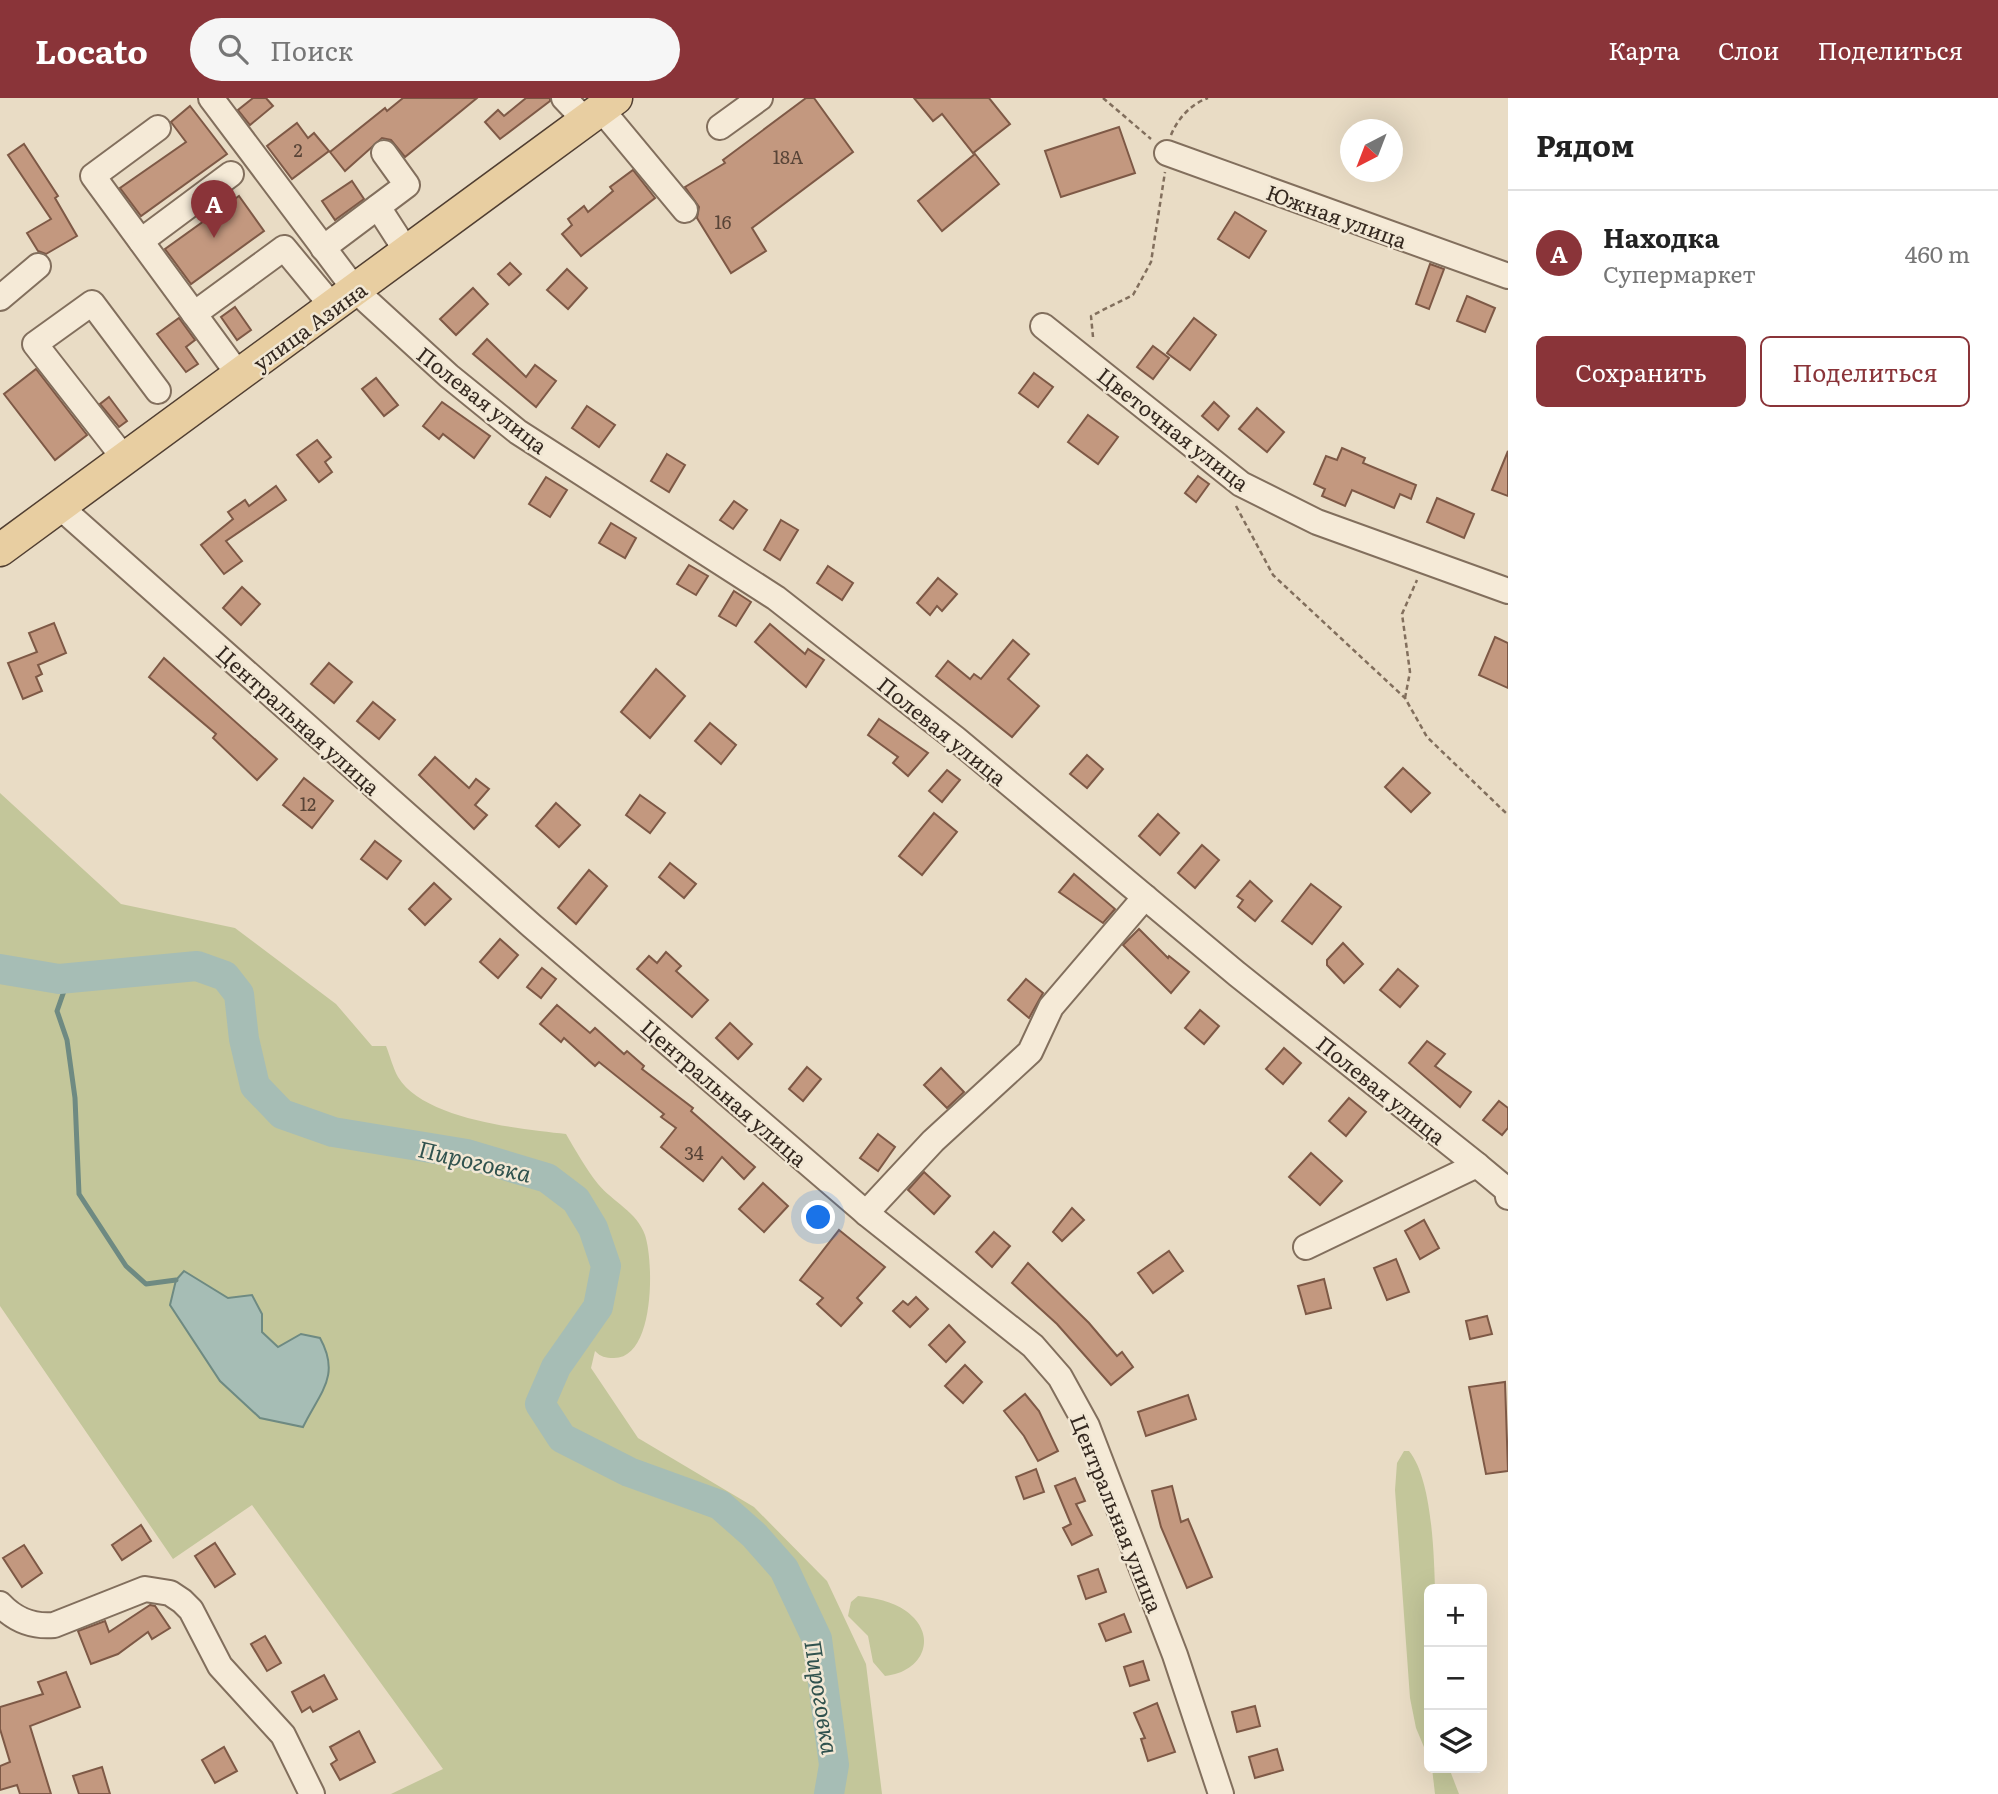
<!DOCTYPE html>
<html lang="ru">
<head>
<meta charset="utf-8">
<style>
  :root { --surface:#fff; --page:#f6f6f6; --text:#222; --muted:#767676; --line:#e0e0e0; --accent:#8a3439 }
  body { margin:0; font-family:Literata,serif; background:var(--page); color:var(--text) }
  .controls { position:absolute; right:21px; bottom:21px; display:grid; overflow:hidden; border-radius:10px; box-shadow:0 7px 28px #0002 }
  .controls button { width:63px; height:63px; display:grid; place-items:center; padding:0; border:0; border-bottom:2px solid var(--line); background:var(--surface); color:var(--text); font:35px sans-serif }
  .compass { position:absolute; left:1340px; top:21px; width:63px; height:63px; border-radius:50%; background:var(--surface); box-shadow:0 7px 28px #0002; rotate:222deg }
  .you { position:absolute; left:819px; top:1120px; width:24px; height:24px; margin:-18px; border:5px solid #fff; border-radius:50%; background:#1a73e8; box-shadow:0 0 0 10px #1a73e833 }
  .badge { display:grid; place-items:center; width:46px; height:46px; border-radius:50%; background:var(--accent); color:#fff; font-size:23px; font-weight:700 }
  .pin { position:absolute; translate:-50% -58px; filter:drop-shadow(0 2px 4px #0008) }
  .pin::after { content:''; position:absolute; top:37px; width:24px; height:21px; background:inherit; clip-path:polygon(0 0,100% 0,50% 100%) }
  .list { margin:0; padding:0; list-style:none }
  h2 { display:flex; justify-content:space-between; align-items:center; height:91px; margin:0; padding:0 28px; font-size:30px }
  h2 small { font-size:23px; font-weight:400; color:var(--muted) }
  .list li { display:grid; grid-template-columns:46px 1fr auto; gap:21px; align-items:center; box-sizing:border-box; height:126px; padding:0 28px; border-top:2px solid var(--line) }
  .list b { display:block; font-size:26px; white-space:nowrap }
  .list p { margin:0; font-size:23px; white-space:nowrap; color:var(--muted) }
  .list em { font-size:23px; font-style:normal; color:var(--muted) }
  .actions { display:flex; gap:14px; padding:21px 28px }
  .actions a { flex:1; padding:16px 0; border:2px solid var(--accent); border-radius:10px; text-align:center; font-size:24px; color:var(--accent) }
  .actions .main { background:var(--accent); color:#fff }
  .icon { flex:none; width:38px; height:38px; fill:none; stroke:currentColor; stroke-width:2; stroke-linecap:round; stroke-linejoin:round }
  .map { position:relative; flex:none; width:1508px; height:1696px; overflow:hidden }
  header { display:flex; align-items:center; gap:42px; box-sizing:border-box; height:98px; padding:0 35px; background:var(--accent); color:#fff }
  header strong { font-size:33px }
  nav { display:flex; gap:38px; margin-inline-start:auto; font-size:24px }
  .search { width:490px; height:63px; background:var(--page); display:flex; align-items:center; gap:18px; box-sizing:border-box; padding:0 24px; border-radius:38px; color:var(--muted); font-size:26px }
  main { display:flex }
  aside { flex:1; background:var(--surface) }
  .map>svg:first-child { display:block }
</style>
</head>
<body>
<header>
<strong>Locato</strong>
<div class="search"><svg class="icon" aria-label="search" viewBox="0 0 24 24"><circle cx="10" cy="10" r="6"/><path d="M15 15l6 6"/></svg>Поиск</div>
<nav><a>Карта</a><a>Слои</a><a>Поделиться</a></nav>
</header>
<main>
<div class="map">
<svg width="1508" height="1696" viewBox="0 0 1508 1696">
  <rect width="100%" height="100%" fill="#e9dcc5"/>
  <g fill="#c3c69a">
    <path d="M0,695L121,806L235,830L336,906L372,948H386C390,958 393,970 398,979C424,1022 521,1031 566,1036C576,1053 586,1071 598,1086C613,1104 637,1114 645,1137C654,1164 655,1260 614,1260C605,1260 601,1259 595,1253L591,1270L638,1340L754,1409L827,1483L866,1566L882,1696H391L443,1671L252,1407L173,1461L0,1208Z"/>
    <path d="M1404,1353H1409C1432,1381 1434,1456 1435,1491H1429V1556L1424,1571L1429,1609V1661L1416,1630L1410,1600L1395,1392L1397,1365Z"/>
    <path d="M858,1498C875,1500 892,1503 906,1513C939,1537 924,1574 885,1578L873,1564L868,1538L848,1518L851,1504Z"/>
    <polygon points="1432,1670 1449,1670 1459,1696 1435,1696"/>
  </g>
  <path fill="#a6bdb5" stroke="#6e8a82" stroke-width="2" d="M184,1173L228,1200L252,1197L262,1216V1234L278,1249L301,1236L320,1240C341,1278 320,1294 303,1329L260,1320L220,1283L170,1207L176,1182Z"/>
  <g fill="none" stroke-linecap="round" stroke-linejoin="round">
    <polyline stroke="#6e8a82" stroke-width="5" points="59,881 64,893 57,913 67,942 75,1000 79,1096 126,1168 146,1186 176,1182"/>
    <polyline stroke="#a6bdb5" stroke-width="30" points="0,871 59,881 197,868 225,878 239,896 244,941 255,988 282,1016 333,1034 467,1056 547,1080 576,1102 593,1130 606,1168 598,1209 556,1269 540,1306 562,1340 629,1374 720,1407 754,1437 784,1471 817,1541 834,1667 829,1696"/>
  </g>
  <g fill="#c3987f" stroke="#7e5946" stroke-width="2">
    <polygon points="253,0 266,0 273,8 250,27 238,12"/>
    <polygon points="403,0 477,0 405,59 391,42 382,40 345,73 330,54 385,10 387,13"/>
    <polygon points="526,0 550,0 550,3 500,41 485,24 498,12 504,18"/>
    <polygon points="806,0 814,0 853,54 752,130 766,153 731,175 697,120 699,109 685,89 725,65 723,62"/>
    <polygon points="914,0 989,0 1010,26 973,55 942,16 933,23"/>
    <polygon points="190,8 227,56 141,118 120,90 186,44 171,24"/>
    <polygon points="297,25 308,40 314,35 329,53 292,81 267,48"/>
    <polygon points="1119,29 1135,75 1061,99 1045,53"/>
    <polygon points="24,46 58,98 55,100 77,138 46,156 38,153 27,135 51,121 8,57"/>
    <polygon points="975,56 999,86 942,133 918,103"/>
    <polygon points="633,72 655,100 581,158 562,136 572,127 568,121 584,108 588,114 613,93 610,89"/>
    <polygon points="352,83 364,101 335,122 322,103"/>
    <polygon points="239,98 264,133 191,186 165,151"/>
    <polygon points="1235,114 1266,133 1249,160 1218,141"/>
    <polygon points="510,165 521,176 509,187 498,176"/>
    <polygon points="1430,166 1444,171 1429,211 1416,206"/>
    <polygon points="567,171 587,190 568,211 547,192"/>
    <polygon points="473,190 488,206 456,237 440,221"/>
    <polygon points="1467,198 1495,210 1485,234 1457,223"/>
    <polygon points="235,209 251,232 237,242 221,219"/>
    <polygon points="179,220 195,242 186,249 198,266 186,274 157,236"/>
    <polygon points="1194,220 1216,237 1190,272 1167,255"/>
    <polygon points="487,241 526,279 535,267 556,283 536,309 473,256"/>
    <polygon points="1153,248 1169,260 1153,281 1137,269"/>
    <polygon points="36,271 87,337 55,362 4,296"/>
    <polygon points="1034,275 1053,289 1038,309 1019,295"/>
    <polygon points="376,280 398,307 384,318 362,291"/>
    <polygon points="109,299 127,323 119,329 100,306"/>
    <polygon points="442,304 490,338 474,360 443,336 439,341 423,328"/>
    <polygon points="1214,304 1229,318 1218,332 1202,318"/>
    <polygon points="587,308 615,327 599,349 572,330"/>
    <polygon points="1257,310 1284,334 1267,354 1239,331"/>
    <polygon points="1088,317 1118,339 1098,366 1068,344"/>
    <polygon points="317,342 331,359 325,364 332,374 319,384 297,357"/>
    <polygon points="1342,350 1365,360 1363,365 1416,387 1411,401 1400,396 1394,410 1352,392 1345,408 1322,398 1325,391 1314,386 1326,358 1337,362"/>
    <polygon points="1508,353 1508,398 1492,392"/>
    <polygon points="667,356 685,367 669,394 651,383"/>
    <polygon points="1198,378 1209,386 1196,404 1185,395"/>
    <polygon points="546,379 567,392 550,419 529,406"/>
    <polygon points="276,388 286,402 226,443 242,463 224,476 201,447 233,421 228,414 245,402 249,408"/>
    <polygon points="1437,400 1474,416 1464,440 1427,424"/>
    <polygon points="734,403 747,412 733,431 720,422"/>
    <polygon points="781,422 798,432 780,462 764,452"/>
    <polygon points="611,425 636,440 625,460 599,445"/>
    <polygon points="689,467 708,478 696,497 677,486"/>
    <polygon points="828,468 853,485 842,502 817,485"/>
    <polygon points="938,480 957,496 942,513 937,508 930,517 917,505"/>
    <polygon points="242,489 260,506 241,527 223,510"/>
    <polygon points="734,493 751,504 736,528 719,518"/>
    <polygon points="54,525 66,555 38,567 42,576 36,579 42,593 23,601 8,565 37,554 29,535"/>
    <polygon points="770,526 805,556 808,551 824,562 806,589 755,544"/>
    <polygon points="1495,539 1508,545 1508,590 1479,577"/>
    <polygon points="1013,542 1029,556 1008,581 1039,608 1012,639 936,578 948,563 970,581 974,576 981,581"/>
    <polygon points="164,560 277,661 257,682 213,640 216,636 149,579"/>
    <polygon points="329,565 352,584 334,605 311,586"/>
    <polygon points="656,571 685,598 650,640 621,614"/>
    <polygon points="373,604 395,622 379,641 357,623"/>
    <polygon points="879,621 928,655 908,678 893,665 898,659 868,637"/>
    <polygon points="710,625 736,647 721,666 695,643"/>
    <polygon points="1087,657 1103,671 1087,690 1070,676"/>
    <polygon points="435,659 469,690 476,681 489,691 475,707 487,717 474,731 419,677"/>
    <polygon points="1403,670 1430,695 1411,714 1385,689"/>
    <polygon points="947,672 960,682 942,704 929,693"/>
    <polygon points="304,680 333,703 312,730 283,707"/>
    <polygon points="640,697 665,715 650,735 626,717"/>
    <polygon points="556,705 580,727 559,749 536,728"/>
    <polygon points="934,715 957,734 922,777 899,758"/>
    <polygon points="1158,716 1179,735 1160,757 1139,738"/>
    <polygon points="375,743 401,763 387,781 361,761"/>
    <polygon points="1202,747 1219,762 1195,790 1178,775"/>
    <polygon points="670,765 696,786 684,800 659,779"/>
    <polygon points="589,772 607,788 576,826 558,810"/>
    <polygon points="1074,776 1115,811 1103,825 1059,794"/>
    <polygon points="1250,783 1272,803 1255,823 1238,809 1243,802 1237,798"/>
    <polygon points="434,785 451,801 425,827 409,811"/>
    <polygon points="1311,786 1341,809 1312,846 1282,823"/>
    <polygon points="1139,831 1168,860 1169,858 1189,874 1171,895 1123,847"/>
    <polygon points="500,841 518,857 498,880 480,864"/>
    <polygon points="1343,845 1363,866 1344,885 1327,867 1327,862"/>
    <polygon points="666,854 681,868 676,873 708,902 692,919 637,871 649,858 657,865"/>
    <polygon points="542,870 556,881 541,900 527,889"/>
    <polygon points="1398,871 1418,888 1400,909 1380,892"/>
    <polygon points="1026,881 1043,895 1029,920 1008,902"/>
    <polygon points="557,907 590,935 595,930 624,956 627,953 644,968 642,971 693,1010 691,1013 755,1069 744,1081 722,1059 703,1083 661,1049 676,1030 661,1019 664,1016 599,964 595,968 564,940 561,944 540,926"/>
    <polygon points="1200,912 1219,928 1204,946 1185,930"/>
    <polygon points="730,925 752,946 738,961 716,940"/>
    <polygon points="1427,943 1445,956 1435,968 1471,994 1460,1009 1409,965"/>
    <polygon points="1284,950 1301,965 1283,986 1266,971"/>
    <polygon points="807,969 821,981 803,1003 789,991"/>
    <polygon points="941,970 964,994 947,1010 924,987"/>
    <polygon points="1349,1000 1366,1014 1346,1038 1329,1023"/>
    <polygon points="1499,1003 1508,1010 1508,1030 1502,1037 1483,1022"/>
    <polygon points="878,1036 895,1049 878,1073 860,1060"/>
    <polygon points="1311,1055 1342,1083 1320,1107 1289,1079"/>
    <polygon points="924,1074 950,1098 934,1116 908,1092"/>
    <polygon points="763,1085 788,1108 764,1134 739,1111"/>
    <polygon points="1072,1110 1084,1122 1062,1143 1053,1134"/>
    <polygon points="1424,1122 1439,1150 1420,1161 1405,1133"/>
    <polygon points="839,1132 885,1169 857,1200 862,1205 841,1228 817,1206 823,1200 800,1182"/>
    <polygon points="994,1134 1010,1148 992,1169 976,1154"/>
    <polygon points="1169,1153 1183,1173 1153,1195 1138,1175"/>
    <polygon points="1396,1161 1409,1194 1387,1202 1374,1170"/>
    <polygon points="1028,1165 1089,1225 1117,1258 1122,1254 1133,1269 1111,1287 1057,1226 1012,1185"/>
    <polygon points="1324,1181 1331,1210 1306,1216 1298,1188"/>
    <polygon points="916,1199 928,1211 910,1229 893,1213 903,1203 908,1207"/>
    <polygon points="1487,1218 1492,1236 1470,1241 1466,1223"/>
    <polygon points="949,1227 965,1244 946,1264 929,1247"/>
    <polygon points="965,1267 982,1284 963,1305 945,1288"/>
    <polygon points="1505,1284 1508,1373 1486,1376 1469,1289"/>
    <polygon points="1025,1296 1039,1313 1058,1353 1038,1363 1024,1338 1004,1313"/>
    <polygon points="1188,1297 1196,1321 1146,1338 1138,1314"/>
    <polygon points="1036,1371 1044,1394 1024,1401 1016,1379"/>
    <polygon points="1075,1380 1085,1403 1076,1406 1092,1437 1072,1447 1063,1430 1071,1426 1055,1388"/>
    <polygon points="1172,1388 1181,1424 1188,1421 1212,1479 1187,1490 1161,1429 1152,1393"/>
    <polygon points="141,1427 151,1443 122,1462 112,1447"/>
    <polygon points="215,1445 235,1476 215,1489 195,1458"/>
    <polygon points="24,1447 42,1475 22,1489 3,1460"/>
    <polygon points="1098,1471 1106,1494 1086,1501 1078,1478"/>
    <polygon points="150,1507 155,1508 170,1530 152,1541 148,1534 118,1556 91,1566 78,1533 105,1523 109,1534"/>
    <polygon points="1124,1516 1131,1534 1106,1543 1099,1526"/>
    <polygon points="265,1538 281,1565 267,1573 251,1546"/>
    <polygon points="1143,1563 1149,1582 1130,1588 1124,1569"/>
    <polygon points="66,1574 80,1609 30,1628 51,1696 20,1696 17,1687 0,1692 0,1668 10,1664 0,1631 0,1609 43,1596 38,1584"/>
    <polygon points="324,1577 337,1601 313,1614 310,1609 302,1614 292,1594"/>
    <polygon points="1157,1605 1175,1654 1148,1663 1141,1641 1145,1640 1134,1615"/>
    <polygon points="1255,1608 1260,1628 1237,1634 1232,1614"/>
    <polygon points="359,1633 375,1664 340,1682 331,1666 337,1662 330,1649"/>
    <polygon points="224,1649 237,1673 215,1685 202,1662"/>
    <polygon points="1277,1651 1283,1672 1255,1680 1249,1659"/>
    <polygon points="102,1669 110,1696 79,1696 73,1678"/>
  </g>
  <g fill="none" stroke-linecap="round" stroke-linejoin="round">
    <g stroke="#826f5d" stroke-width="28">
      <g id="minor">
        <polyline points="211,0 356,193 449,278 518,334 776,500 956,641 1237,876 1477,1067 1507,1092 1508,1099"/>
        <polyline points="564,0 586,23"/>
        <polyline points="601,11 685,112"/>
        <polyline points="720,29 760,0"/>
        <polyline points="158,30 93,78 239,277"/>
        <polyline points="1167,55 1508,178"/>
        <polyline points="378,109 407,154"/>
        <polyline points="141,143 231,76"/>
        <polyline points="323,150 407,87 384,55"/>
        <polyline points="0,200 38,168"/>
        <polyline points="194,216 284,150 333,209"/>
        <polyline points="1043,228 1241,386 1317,424 1508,493"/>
        <polyline points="124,360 35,246 92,205 158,293"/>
        <polyline points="59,408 532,828 866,1115 1033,1248 1060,1279 1087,1328 1175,1557 1221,1696"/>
        <polyline points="866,1115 933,1043 1030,954 1051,909 1145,799"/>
        <polyline points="1306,1149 1477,1067"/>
        <path d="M0,1506C15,1522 32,1529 54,1527L145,1491L170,1495L182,1503L191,1512L220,1568L283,1637L312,1696"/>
      </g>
    </g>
    <g stroke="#503e31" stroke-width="35">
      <polyline id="major" points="0,452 616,0"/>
    </g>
    <g stroke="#826f5d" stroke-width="2.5" stroke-dasharray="5 3.5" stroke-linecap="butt">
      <polyline points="1103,0 1151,41"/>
      <path d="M1171,37C1178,20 1191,6 1208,0"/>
      <polyline points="1093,239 1091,218 1133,197 1151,164 1165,74"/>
      <polyline points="1236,408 1273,477 1405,600 1427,639 1508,717"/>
      <polyline points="1405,600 1410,574 1402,516 1417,482"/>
    </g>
    <use href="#minor" stroke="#f5ead7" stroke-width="24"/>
    <use href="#major" stroke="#e8cea1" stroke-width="32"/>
  </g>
  <g text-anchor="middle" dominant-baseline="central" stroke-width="5" stroke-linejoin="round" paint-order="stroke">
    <g font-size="18" fill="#584437">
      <text x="298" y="51">2</text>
      <text x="788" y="58">18А</text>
      <text x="723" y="123">16</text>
      <text x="308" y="705">12</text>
      <text x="694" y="1054">34</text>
    </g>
    <g font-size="21" fill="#34281f" stroke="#f1e7d4">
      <text transform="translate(1337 117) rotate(20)">Южная улица</text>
      <text transform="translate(309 227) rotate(-36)">улица Азина</text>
      <text transform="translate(483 301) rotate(38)">Полевая улица</text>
      <text transform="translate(1174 330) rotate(38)">Цветочная улица</text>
      <text transform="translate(299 621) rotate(42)">Центральная улица</text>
      <text transform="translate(943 632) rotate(39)">Полевая улица</text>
      <text transform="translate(1382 991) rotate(39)">Полевая улица</text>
      <text transform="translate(725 994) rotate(41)">Центральная улица</text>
      <text transform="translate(1118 1415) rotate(68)">Центральная улица</text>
    </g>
    <g font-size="23" font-style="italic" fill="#30524e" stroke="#f1e7d4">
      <text transform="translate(475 1062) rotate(13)">Пироговка</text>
      <text transform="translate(823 1599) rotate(81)">Пироговка</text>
    </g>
  </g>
</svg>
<div class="controls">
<button>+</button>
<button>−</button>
<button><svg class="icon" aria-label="layers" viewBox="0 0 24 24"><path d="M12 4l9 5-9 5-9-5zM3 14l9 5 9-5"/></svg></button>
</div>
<svg class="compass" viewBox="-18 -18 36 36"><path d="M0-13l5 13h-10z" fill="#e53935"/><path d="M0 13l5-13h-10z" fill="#767676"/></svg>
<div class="you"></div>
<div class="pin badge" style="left:214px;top:140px">A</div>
</div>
<aside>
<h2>Рядом<small></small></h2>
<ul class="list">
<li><span class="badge">A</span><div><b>Находка</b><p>Супермаркет</p></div><em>460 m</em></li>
</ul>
<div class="actions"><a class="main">Сохранить</a><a>Поделиться</a></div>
</aside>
</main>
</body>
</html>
